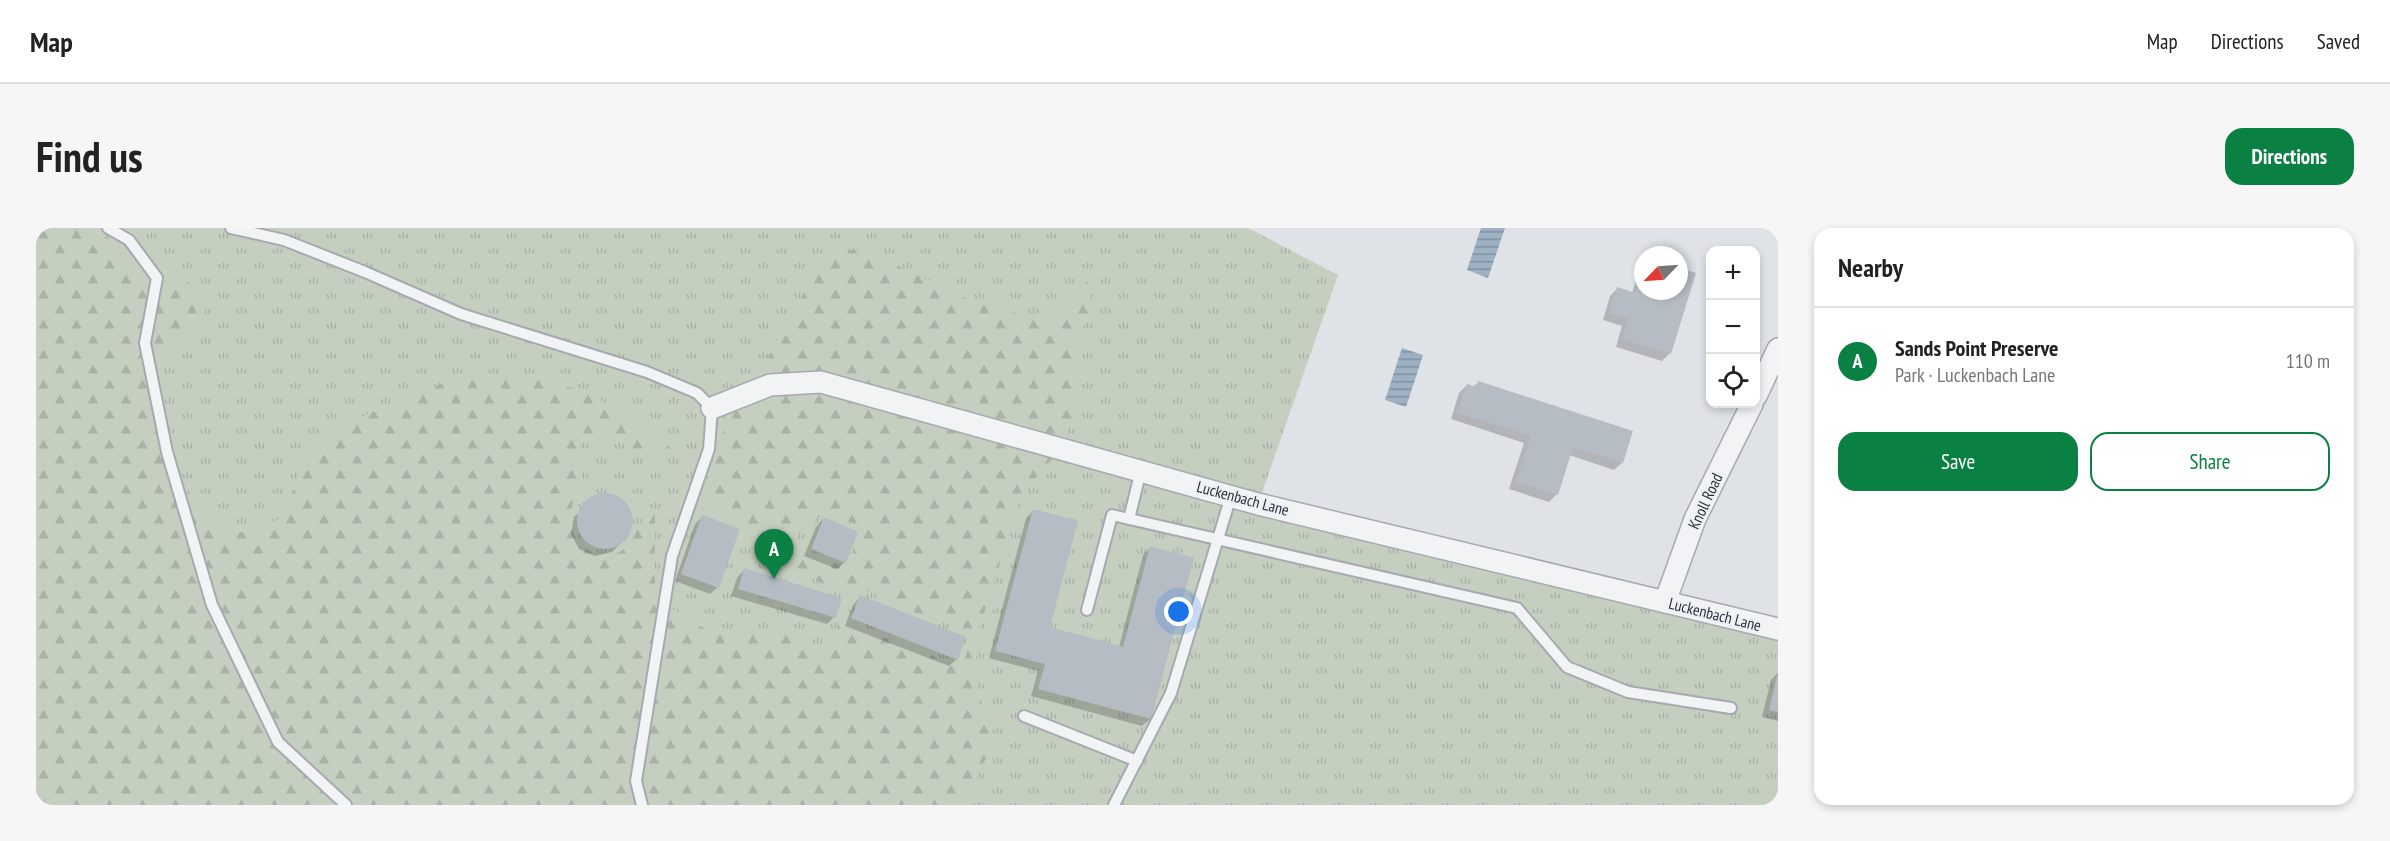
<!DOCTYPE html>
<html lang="en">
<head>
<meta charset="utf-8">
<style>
  :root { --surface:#fff; --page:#f6f6f6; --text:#222; --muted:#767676; --line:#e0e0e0; --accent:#0b8043 }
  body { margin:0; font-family:"PT Sans Narrow",sans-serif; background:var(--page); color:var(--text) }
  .controls { position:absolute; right:18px; top:18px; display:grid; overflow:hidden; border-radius:12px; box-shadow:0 3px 9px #0003 }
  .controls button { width:54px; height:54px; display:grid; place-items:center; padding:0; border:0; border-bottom:2px solid var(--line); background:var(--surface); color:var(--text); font:30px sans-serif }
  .compass { position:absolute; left:1598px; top:18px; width:54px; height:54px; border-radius:50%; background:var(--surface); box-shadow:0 3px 9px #0003; rotate:245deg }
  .you { position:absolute; left:1143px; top:384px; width:21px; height:21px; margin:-15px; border:4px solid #fff; border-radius:50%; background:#1a73e8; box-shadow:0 0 0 9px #1a73e833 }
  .badge { display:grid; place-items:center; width:39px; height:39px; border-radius:50%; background:var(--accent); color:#fff; font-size:20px; font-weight:700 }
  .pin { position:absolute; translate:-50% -50px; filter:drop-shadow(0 2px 3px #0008) }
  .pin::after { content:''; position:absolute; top:32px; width:21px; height:18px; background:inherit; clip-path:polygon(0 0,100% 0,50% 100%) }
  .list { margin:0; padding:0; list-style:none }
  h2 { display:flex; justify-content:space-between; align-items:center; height:78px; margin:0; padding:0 24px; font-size:26px }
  h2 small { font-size:20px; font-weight:400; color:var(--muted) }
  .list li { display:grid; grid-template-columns:39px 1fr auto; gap:18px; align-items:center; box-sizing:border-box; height:108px; padding:0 24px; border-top:2px solid var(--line) }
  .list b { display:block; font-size:22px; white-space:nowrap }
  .list p { margin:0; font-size:20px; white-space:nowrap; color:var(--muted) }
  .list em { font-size:20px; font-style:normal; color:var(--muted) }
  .actions { display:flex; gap:12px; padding:18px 24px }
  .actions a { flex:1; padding:14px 0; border:2px solid var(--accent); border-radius:18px; text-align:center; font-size:21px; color:var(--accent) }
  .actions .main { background:var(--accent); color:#fff }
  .icon { flex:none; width:33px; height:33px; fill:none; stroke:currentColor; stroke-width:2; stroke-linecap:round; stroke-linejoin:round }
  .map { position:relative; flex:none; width:1742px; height:577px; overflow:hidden; border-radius:18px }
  header { display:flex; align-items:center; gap:36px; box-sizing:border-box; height:84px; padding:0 30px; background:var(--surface); border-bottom:2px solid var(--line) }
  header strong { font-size:28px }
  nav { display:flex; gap:33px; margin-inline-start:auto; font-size:21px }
  .intro { display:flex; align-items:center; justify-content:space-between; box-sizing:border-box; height:144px; padding:0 36px }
  h1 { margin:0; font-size:42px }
  .button { padding:15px 27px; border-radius:18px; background:var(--accent); color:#fff; font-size:21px; font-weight:700 }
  main { display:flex; gap:36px; padding:0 36px }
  aside { flex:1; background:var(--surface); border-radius:18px; box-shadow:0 3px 9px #0003 }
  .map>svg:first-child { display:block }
</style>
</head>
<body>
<header>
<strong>Map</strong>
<nav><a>Map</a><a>Directions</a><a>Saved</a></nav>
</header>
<div class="intro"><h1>Find us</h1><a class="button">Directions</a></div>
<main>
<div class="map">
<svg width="1742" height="577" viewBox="0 0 1742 577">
  <defs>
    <pattern id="grass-tufts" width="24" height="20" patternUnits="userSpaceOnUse" patternTransform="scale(1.5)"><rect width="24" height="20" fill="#c5cfc0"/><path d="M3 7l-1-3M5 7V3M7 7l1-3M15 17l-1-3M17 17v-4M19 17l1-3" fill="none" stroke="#a9b2a6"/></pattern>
    <pattern id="forest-firs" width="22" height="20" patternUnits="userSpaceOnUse" patternTransform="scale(1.5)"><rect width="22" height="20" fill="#c5cfc0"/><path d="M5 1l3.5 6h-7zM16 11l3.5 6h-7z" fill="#a9b2a6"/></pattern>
    <pattern id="water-rules" width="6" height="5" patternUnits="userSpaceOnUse" patternTransform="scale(1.5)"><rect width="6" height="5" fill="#9db1c3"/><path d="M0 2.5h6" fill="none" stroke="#8091a0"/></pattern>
  </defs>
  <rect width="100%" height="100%" fill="#dfe2e6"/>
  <polygon fill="url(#grass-tufts)" points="0,0 1212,0 1302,47 1222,276 1742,401 1742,577 0,577"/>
  <path fill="url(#forest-firs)" fill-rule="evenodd" d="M0,0H65L99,42L121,50L132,46L146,49L164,63L170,80L163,100L133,120L114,143L131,224L158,272L189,303L215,305L246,289L267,237L310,195L422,149L473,146L541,161L578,179L637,222L615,224L592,219L575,208L556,207L542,212C546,223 548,232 547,243C546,256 537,267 536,279C532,304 552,337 581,325C601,318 600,291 618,280C621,305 617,331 619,354C621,369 630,377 643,385C650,389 658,396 666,399C689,408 715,401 739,403C761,406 783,424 804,420C802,412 800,404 802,395C804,382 811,376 807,362L792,358L755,340L736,338L723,328L711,304L676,278L667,265L668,252L682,222L693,181L729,135L784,36L802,21L831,23L938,74L998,90L1015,89L1039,73L1059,39L1051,92L1036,118L1043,139L1042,164L1034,199L1017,230L997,253L983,275L941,407L939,453L958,515L926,577H0ZM787,285C795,284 803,288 810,291C833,303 824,307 818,325C816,329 816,334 814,338L809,340L777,325L760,305L776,297ZM826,362L839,365L876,384L922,396L931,404L934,412L929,431L924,436L916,438C904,433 894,425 883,420C874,417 865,413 856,411C833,407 821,408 811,384L816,369Z"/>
  <g fill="url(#water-rules)">
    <polygon points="1445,0 1469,0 1452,50 1431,42"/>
    <polygon points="1366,120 1387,127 1370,179 1349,172"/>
  </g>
  <g fill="#0003">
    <polygon points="1607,36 1607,63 1643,63 1643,41 1658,46 1633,126 1626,133 1580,119 1586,98 1567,92 1574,68 1582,60 1596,65 1604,39"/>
    <polygon points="1442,155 1586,235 1578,242 1533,227 1520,267 1513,274 1473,261 1488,215 1415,191 1423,165 1431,157 1437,159"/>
    <polygon points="567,266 575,267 590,277 596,293 591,309 576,324 559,328 543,321 535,306 538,289 559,269"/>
    <polygon points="997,283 1013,400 1083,419 1107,327 1114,320 1114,491 1106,498 995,468 1002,443 953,430 990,290"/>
    <polygon points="666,289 682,359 674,366 639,353 659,296"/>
    <polygon points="788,291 809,334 801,341 768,328 780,299"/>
    <polygon points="708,342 798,389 791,396 695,368 701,350"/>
    <polygon points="824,369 921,431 913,438 809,398 817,377"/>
    <polygon points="1742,445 1742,493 1726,489 1735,452"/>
  </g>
  <g fill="#b6bcc3">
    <polygon points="1643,40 1660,45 1635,126 1586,111 1592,91 1573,85 1581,59 1600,65 1606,44 1607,63 1643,63"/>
    <polygon points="1442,153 1597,203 1587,235 1537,219 1522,267 1480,254 1495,208 1421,184 1431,156 1440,159"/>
    <circle cx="569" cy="293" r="28"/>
    <polygon points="997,281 1042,293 1014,399 1087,419 1114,318 1158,330 1115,491 1002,461 1009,436 959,423"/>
    <polygon points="666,287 704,301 683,360 645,346"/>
    <polygon points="788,289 822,304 810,335 775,321"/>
    <polygon points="708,340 806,370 800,390 702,361"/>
    <polygon points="824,367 930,409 922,432 815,390"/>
    <polygon points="1741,448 1742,448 1742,484 1733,482"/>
  </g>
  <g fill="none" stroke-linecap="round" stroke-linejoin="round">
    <g stroke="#a5a9b0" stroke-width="14">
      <g id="lane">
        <polyline points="72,0 93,12 121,50 109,115 131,224 176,377 242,514 310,577"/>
        <polyline points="195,0 248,12 329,44 425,86 611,144 661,165 676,180 673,221 636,328 600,553 606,577"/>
        <polyline points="1093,291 1105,242"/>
        <polyline points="1051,382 1076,287 1481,380 1531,439 1592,464 1695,480"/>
        <polyline points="988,488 1101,533"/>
        <polyline points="1078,577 1135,465 1195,268"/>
      </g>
    </g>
    <g stroke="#a5a9b0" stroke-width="24">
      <g id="street">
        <polyline points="1720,168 1742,121"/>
        <polyline points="676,180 734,157 785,154 1222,276 1742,401"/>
        <polyline points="1629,374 1659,291 1716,176"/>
      </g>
    </g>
    <use href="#lane" stroke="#f1f3f5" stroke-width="10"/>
    <use href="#street" stroke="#f1f3f5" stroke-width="21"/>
  </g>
  <g text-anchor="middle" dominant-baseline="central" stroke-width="4.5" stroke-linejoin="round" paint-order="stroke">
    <g font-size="16" fill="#29313c" stroke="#eef1f4">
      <text transform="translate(1207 270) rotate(15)">Luckenbach Lane</text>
      <text transform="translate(1669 273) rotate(-65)">Knoll Road</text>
      <text transform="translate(1679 386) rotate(14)">Luckenbach Lane</text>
    </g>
  </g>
</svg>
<div class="controls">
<button>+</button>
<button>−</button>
<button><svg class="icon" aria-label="locate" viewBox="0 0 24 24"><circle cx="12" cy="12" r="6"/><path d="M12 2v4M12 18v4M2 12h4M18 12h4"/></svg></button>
</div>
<svg class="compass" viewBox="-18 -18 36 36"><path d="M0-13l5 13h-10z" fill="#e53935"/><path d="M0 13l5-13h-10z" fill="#767676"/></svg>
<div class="you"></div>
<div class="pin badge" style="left:738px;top:351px">A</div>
</div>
<aside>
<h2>Nearby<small></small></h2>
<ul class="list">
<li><span class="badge">A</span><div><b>Sands Point Preserve</b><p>Park · Luckenbach Lane</p></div><em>110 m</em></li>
</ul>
<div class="actions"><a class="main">Save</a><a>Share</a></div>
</aside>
</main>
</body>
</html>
